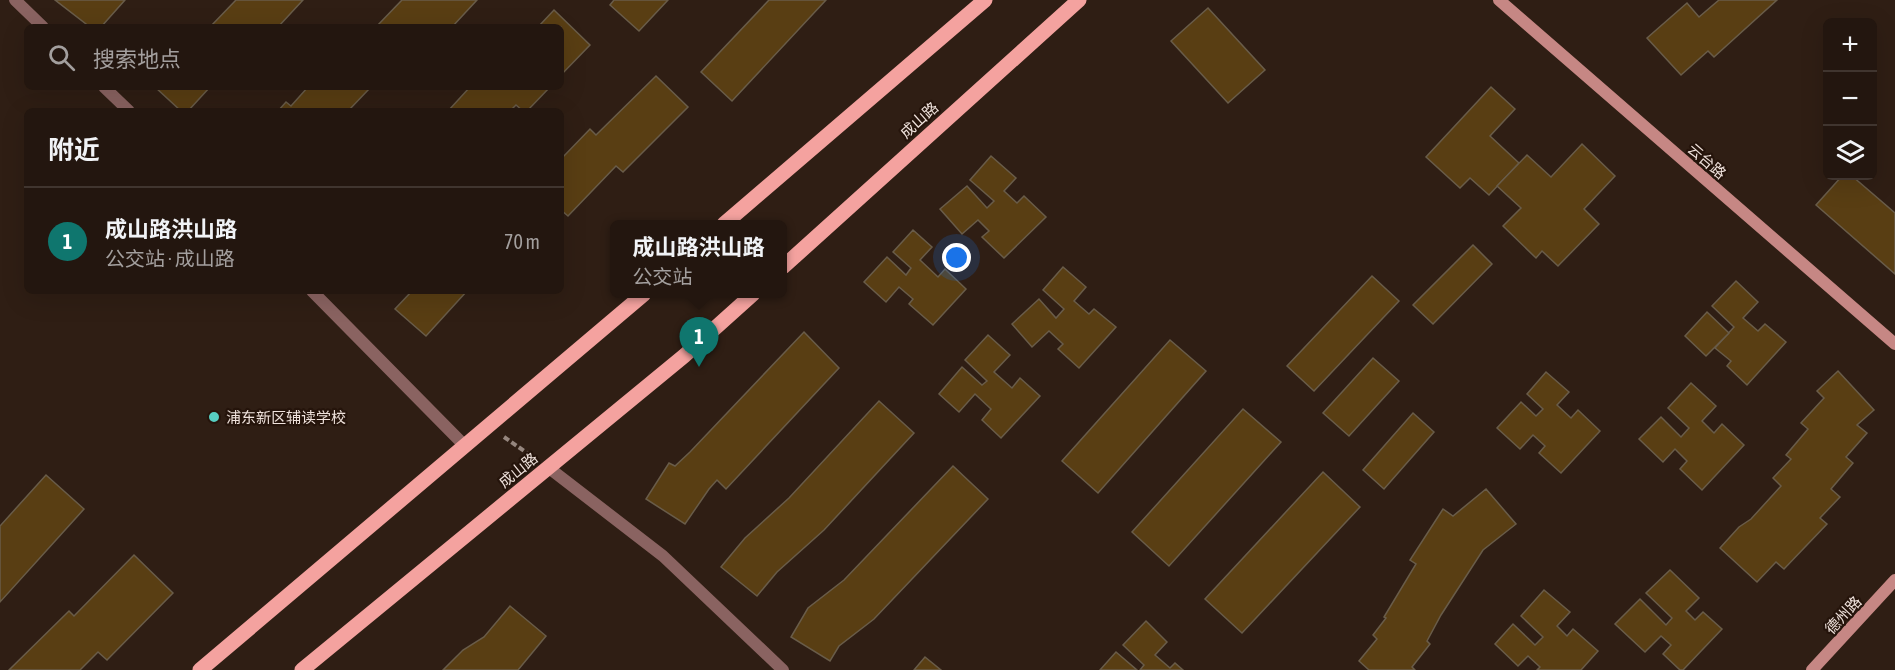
<!DOCTYPE html>
<html lang="zh">
<head>
<meta charset="utf-8">
<style>
  :root { --surface:#23160f; --page:#2b1f18; --text:#f1f3f6; --muted:#a39f9e; --line:#40352f; --accent:#0f766e }
  body { margin:0; font-family:"Asap Condensed","Noto Sans SC",sans-serif; background:var(--page); color:var(--text) }
  .controls { position:absolute; right:18px; top:18px; display:grid; overflow:hidden; border-radius:9px; box-shadow:0 6px 24px #0002 }
  .controls button { width:54px; height:54px; display:grid; place-items:center; padding:0; border:0; border-bottom:2px solid var(--line); background:var(--surface); color:var(--text); font:30px sans-serif }
  .you { position:absolute; left:957px; top:258px; width:21px; height:21px; margin:-15px; border:4px solid #fff; border-radius:50%; background:#1a73e8; box-shadow:0 0 0 9px #1a73e833 }
  .badge { display:grid; place-items:center; width:39px; height:39px; border-radius:50%; background:var(--accent); color:#fff; font-size:20px; font-weight:700 }
  .pin { position:absolute; translate:-50% -50px; filter:drop-shadow(0 2px 3px #0008) }
  .pin::after { content:''; position:absolute; top:32px; width:21px; height:18px; background:inherit; clip-path:polygon(0 0,100% 0,50% 100%) }
  .popup { position:absolute; left:610px; top:220px; width:177px; height:78px; box-sizing:border-box; display:grid; place-content:center; border-radius:9px; background:var(--surface); filter:drop-shadow(0 2px 4px #0005); font-size:20px; white-space:nowrap; color:var(--muted) }
  .popup b { font-size:22px; color:var(--text) }
  .popup::after { content:''; position:absolute; left:50%; top:100%; margin-left:-12px; border:12px solid transparent; border-top-color:var(--surface) }
  .list { margin:0; padding:0; list-style:none }
  h2 { display:flex; justify-content:space-between; align-items:center; height:78px; margin:0; padding:0 24px; font-size:26px }
  h2 small { font-size:20px; font-weight:400; color:var(--muted) }
  .list li { display:grid; grid-template-columns:39px 1fr auto; gap:18px; align-items:center; box-sizing:border-box; height:108px; padding:0 24px; border-top:2px solid var(--line) }
  .list b { display:block; font-size:22px; white-space:nowrap }
  .list p { margin:0; font-size:20px; white-space:nowrap; color:var(--muted) }
  .list em { font-size:20px; font-style:normal; color:var(--muted) }
  .icon { flex:none; width:33px; height:33px; fill:none; stroke:currentColor; stroke-width:2; stroke-linecap:round; stroke-linejoin:round }
  .map { position:relative; flex:none; width:1895px; height:670px; overflow:hidden }
  .search { position:absolute; background:var(--surface); box-shadow:0 6px 24px #0002; left:24px; top:24px; width:540px; height:66px; display:flex; align-items:center; gap:15px; box-sizing:border-box; padding:0 21px; border-radius:9px; color:var(--muted); font-size:22px }
  .panel { position:absolute; background:var(--surface); box-shadow:0 6px 24px #0002; left:24px; top:108px; width:540px; height:186px; border-radius:9px }
  .map>svg:first-child { display:block }
</style>
</head>
<body>
<div class="map">
<svg width="1895" height="670" viewBox="0 0 1895 670">
  <rect width="100%" height="100%" fill="#2f1e14"/>
  <g fill="#593e13" stroke="#695c49" stroke-width="1.5">
    <polygon points="55,0 125,0 101,27 90,27"/>
    <polygon points="236,0 303,0 278,27 210,27"/>
    <polygon points="402,0 477,0 452,27 376,27"/>
    <polygon points="614,0 668,0 639,31 610,5"/>
    <polygon points="769,0 826,0 732,101 701,72"/>
    <polygon points="1719,0 1777,0 1714,57 1708,51 1681,75 1647,38 1687,3 1699,17"/>
    <polygon points="1208,8 1265,70 1228,103 1171,41"/>
    <polygon points="554,10 590,45 561,75 561,27 538,27"/>
    <polygon points="656,76 688,107 623,172 616,166 568,216 561,210 561,159 590,129 596,135"/>
    <polygon points="155,87 210,87 188,111 181,111"/>
    <polygon points="308,87 367,87 369,89 348,111 278,111 286,102 291,106"/>
    <polygon points="470,87 550,87 527,111 523,111 516,105 510,111 448,111"/>
    <polygon points="1491,87 1515,109 1490,136 1519,163 1489,195 1470,178 1460,188 1426,157"/>
    <polygon points="1582,144 1615,176 1584,209 1599,224 1558,266 1542,251 1536,258 1503,226 1521,208 1497,186 1527,155 1551,177"/>
    <polygon points="991,156 1016,178 1004,191 1017,203 1024,196 1046,217 1004,258 982,237 989,231 978,220 962,234 940,209 967,186 987,208 994,201 970,180"/>
    <polygon points="1842,176 1852,176 1895,213 1895,274 1816,205"/>
    <polygon points="913,230 932,247 920,260 938,277 945,269 966,289 933,325 909,304 913,299 899,287 886,302 864,282 887,257 906,275 911,268 893,252"/>
    <polygon points="1473,245 1492,264 1433,324 1413,305"/>
    <polygon points="1063,267 1086,287 1074,301 1089,314 1094,309 1116,327 1079,368 1058,349 1063,344 1049,331 1032,347 1012,324 1039,299 1056,318 1064,309 1043,290"/>
    <polygon points="1372,276 1399,301 1314,391 1287,366"/>
    <polygon points="1736,281 1758,302 1743,318 1758,331 1765,324 1786,342 1747,385 1727,366 1731,361 1715,348 1734,327 1712,306"/>
    <polygon points="412,291 467,291 426,336 395,309"/>
    <polygon points="1707,312 1729,333 1706,356 1685,336"/>
    <polygon points="804,332 839,368 726,489 717,480 709,489 685,524 646,499 669,463 675,466 690,452"/>
    <polygon points="988,335 1010,355 994,372 1012,388 1020,378 1040,396 1001,438 982,420 991,409 975,394 959,412 939,394 962,367 982,385 987,381 965,360"/>
    <polygon points="1170,340 1206,371 1098,493 1062,461"/>
    <polygon points="1373,358 1399,381 1349,436 1323,413"/>
    <polygon points="1838,371 1874,410 1857,425 1867,433 1846,457 1853,463 1831,489 1840,497 1820,518 1827,524 1784,569 1776,562 1757,582 1720,548 1739,527 1751,519 1781,486 1773,478 1791,459 1786,455 1808,429 1801,423 1824,398 1817,391"/>
    <polygon points="1546,372 1569,392 1557,405 1571,418 1578,410 1600,431 1561,473 1539,453 1545,446 1533,435 1520,449 1497,428 1521,402 1536,416 1543,409 1527,394"/>
    <polygon points="1691,383 1716,406 1702,421 1714,433 1722,424 1744,445 1702,490 1680,469 1687,461 1675,449 1663,462 1639,439 1661,417 1681,437 1689,428 1668,408"/>
    <polygon points="879,401 914,433 824,530 777,572 757,596 721,567 745,538 789,498"/>
    <polygon points="1243,409 1281,442 1169,566 1132,532"/>
    <polygon points="1413,413 1434,432 1384,489 1363,470"/>
    <polygon points="953,466 988,499 874,619 839,646 830,661 791,637 808,608 844,580"/>
    <polygon points="1323,472 1360,507 1242,633 1205,599"/>
    <polygon points="46,475 84,509 0,602 0,526"/>
    <polygon points="1486,489 1516,524 1483,550 1441,615 1427,641 1430,644 1412,667 1415,670 1369,670 1359,661 1377,639 1373,635 1386,618 1384,617 1416,564 1410,560 1443,509 1453,516"/>
    <polygon points="134,555 173,593 107,660 98,652 80,670 9,670 69,611 74,616"/>
    <polygon points="1670,570 1699,598 1686,611 1695,620 1703,612 1722,629 1683,670 1680,670 1663,654 1671,645 1661,636 1645,652 1615,624 1640,599 1666,625 1672,618 1646,593"/>
    <polygon points="1544,590 1570,612 1557,626 1567,636 1573,629 1598,651 1581,670 1537,670 1540,667 1528,656 1518,666 1495,644 1513,624 1535,645 1543,637 1521,616"/>
    <polygon points="510,606 546,636 518,670 443,670 463,650 484,637"/>
    <polygon points="1146,621 1167,642 1155,655 1170,668 1175,663 1183,670 1140,670 1144,665 1123,645"/>
    <polygon points="1116,652 1137,670 1100,670"/>
    <polygon points="925,657 941,670 914,670"/>
  </g>
  <g fill="none" stroke-linecap="round" stroke-linejoin="round">
    <polyline stroke="#95867e" stroke-width="4" stroke-dasharray="6 3" stroke-linecap="butt" points="504,437 530,455"/>
    <g stroke="#8a6361" stroke-width="12">
      <polyline points="15,0 43,27"/>
      <polyline points="104,87 129,111"/>
      <polyline points="312,291 465,446"/>
      <polyline points="549,468 663,556 783,670"/>
    </g>
    <g stroke="#c68784" stroke-width="12">
      <polyline points="1499,0 1895,344"/>
      <polyline points="1812,670 1895,580"/>
    </g>
    <g stroke="#f4a29f" stroke-width="15">
      <polyline points="724,224 985,0"/>
      <polyline points="783,267 1079,0"/>
      <polyline points="200,670 644,294"/>
      <polyline points="302,670 684,356 753,294"/>
    </g>
  </g>
  <circle fill="#57cec1" stroke="#25140b" stroke-width="2" cx="214" cy="417" r="6"/>
  <g text-anchor="middle" dominant-baseline="central" stroke-width="4.5" stroke-linejoin="round" paint-order="stroke">
    <g font-size="15" fill="#efe2dc" stroke="#25140b">
      <text transform="translate(919 120) rotate(-42)">成山路</text>
      <text transform="translate(1707 161) rotate(41)">云台路</text>
      <text transform="translate(518 470) rotate(-39)">成山路</text>
      <text transform="translate(1843 615) rotate(-47)">德州路</text>
    </g>
    <g font-size="15" fill="#efe2dc" stroke="#25140b" text-anchor="start">
      <text x="226" y="417">浦东新区辅读学校</text>
    </g>
  </g>
</svg>
<div class="controls">
<button>+</button>
<button>−</button>
<button><svg class="icon" aria-label="layers" viewBox="0 0 24 24"><path d="M12 4l9 5-9 5-9-5zM3 14l9 5 9-5"/></svg></button>
</div>
<div class="you"></div>
<div class="pin badge" style="left:699px;top:367px">1</div>
<div class="popup"><b>成山路洪山路</b>公交站</div>
<div class="search"><svg class="icon" aria-label="search" viewBox="0 0 24 24"><circle cx="10" cy="10" r="6"/><path d="M15 15l6 6"/></svg>搜索地点</div>
<section class="panel">
<h2>附近<small></small></h2>
<ul class="list">
<li><span class="badge">1</span><div><b>成山路洪山路</b><p>公交站 · 成山路</p></div><em>70 m</em></li>
</ul>
</section>
</div>
</body>
</html>
